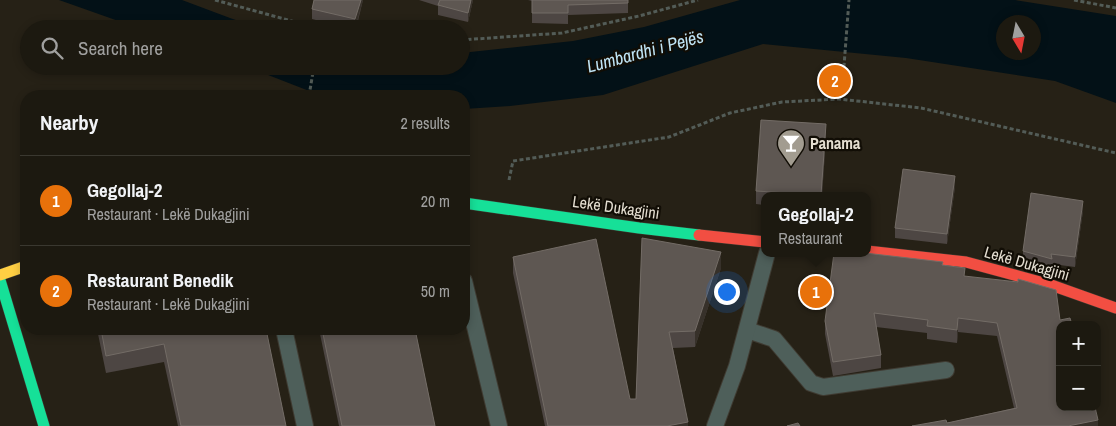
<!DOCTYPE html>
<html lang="en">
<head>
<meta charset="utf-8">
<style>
  :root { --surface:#1c1910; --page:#29261e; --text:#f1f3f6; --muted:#a0a09f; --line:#3a3830; --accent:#8c9099 }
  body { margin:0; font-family:"Archivo Narrow",sans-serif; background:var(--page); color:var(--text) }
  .controls { position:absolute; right:15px; bottom:15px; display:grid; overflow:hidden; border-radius:10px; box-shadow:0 2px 8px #0003 }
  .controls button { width:45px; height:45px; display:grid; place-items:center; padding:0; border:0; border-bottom:1px solid var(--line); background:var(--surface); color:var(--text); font:25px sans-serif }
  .compass { position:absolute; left:996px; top:15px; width:45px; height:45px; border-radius:50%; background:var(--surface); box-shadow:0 2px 8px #0003; rotate:170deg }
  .you { position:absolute; left:726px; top:291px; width:18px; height:18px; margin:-12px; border:4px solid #fff; border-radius:50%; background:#1a73e8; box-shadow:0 0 0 8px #1a73e833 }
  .badge { display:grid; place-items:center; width:32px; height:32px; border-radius:50%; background:var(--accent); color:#fff; font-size:16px; font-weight:700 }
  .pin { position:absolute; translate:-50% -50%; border:2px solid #fff; box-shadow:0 1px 5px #0006 }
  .popup { position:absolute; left:761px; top:192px; width:110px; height:65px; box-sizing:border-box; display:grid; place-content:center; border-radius:10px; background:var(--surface); filter:drop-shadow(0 1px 4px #0005); font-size:16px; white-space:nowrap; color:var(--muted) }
  .popup b { font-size:19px; color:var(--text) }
  .popup::after { content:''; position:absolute; left:50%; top:100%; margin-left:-10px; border:10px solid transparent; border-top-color:var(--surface) }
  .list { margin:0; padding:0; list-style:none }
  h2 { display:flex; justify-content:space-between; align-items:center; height:65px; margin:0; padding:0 20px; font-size:21px }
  h2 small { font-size:16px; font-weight:400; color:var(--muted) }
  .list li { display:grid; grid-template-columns:32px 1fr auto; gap:15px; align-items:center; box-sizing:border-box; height:90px; padding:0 20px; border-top:1px solid var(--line) }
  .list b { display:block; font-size:19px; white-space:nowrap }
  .list p { margin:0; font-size:16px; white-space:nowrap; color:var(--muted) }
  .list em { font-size:16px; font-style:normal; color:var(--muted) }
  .icon { flex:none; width:28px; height:28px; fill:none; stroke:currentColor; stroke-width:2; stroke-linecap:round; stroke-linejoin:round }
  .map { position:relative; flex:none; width:1116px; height:426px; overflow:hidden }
  .search { position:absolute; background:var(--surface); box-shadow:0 2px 8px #0003; left:20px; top:20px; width:450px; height:55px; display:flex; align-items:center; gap:12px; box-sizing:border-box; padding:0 18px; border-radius:28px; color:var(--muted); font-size:19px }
  .panel { position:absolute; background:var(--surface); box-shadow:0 2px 8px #0003; left:20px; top:90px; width:450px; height:245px; border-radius:20px }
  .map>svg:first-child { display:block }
</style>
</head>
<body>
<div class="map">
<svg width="1116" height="426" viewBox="0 0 1116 426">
  <rect width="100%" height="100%" fill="#262116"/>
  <g fill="#031117" fill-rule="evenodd">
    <polygon points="59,0 182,0 230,18 262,29 141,29"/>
    <path d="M740,0H1015L1116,16V103L1055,81L906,58L763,44L603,95L510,106L464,109V96H322L245,66H461V53L573,41L644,27ZM1004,22H1034V52H1004Z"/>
  </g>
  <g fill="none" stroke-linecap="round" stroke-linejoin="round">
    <g stroke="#3f3b32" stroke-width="18">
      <g id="lane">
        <polyline points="464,281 499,426"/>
        <polyline points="284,329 305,426"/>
        <polyline points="747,330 774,339 811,383 823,387 946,370"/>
        <polyline points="715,426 737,366 767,253"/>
      </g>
    </g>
    <g stroke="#3f3b32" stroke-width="12">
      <g id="fast">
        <polyline points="464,203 639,228 699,235"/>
        <polyline points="0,280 44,426"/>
      </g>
    </g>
    <g stroke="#3f3b32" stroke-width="12">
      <polyline id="slow" points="0,275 26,266"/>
    </g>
    <g stroke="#3f3b32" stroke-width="12">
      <g id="jam">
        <polyline points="699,235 765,242"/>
        <polyline points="867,251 966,262 1051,285 1116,308"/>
      </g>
    </g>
    <g stroke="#535c57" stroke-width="3" stroke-dasharray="4 2.5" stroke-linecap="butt">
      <polyline points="215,0 321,29"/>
      <polyline points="1074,0 1116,8"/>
      <polyline points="461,40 562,33 639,16 698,0"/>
      <polyline points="309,96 314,66"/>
      <polyline points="839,99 844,66 849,0"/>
      <polyline points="509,180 513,161 669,137 730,113 782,102 839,99 921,108 1116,153"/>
    </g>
    <use href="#lane" stroke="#4e5f5a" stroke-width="16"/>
    <use href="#fast" stroke="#16e098" stroke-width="11"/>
    <use href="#slow" stroke="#ffcf43" stroke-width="11"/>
    <use href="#jam" stroke="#f24e42" stroke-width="11"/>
  </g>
  <g fill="#4d4643">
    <polygon points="314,0 363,0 356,29 351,29 312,19 312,9"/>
    <polygon points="419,0 473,0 468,22 438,15 438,6"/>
    <polygon points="528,0 630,0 628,0 628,13 568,15 568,24 532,23 532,1"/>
    <polygon points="826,137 822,196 765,196 765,205 756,204 756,191"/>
    <polygon points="955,187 947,244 895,238 895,228"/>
    <polygon points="1083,211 1075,267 1052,264 1052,269 1023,261 1023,251"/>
    <polygon points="642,238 721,268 695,347 673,348 688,426 545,426 513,273 513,257 630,399 636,399"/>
    <polygon points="943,265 1060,325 1098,426 947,423 1014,408 997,336 958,332 957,343 927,339 927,333 876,327 881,355 881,368 833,376 825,334 825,321"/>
    <polygon points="97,329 266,329 286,426 178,426 164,362 106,373"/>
    <polygon points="319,329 415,329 435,426 339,426"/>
  </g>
  <g fill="#37312a">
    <polygon points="361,0 363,0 355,29 355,19"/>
    <polygon points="471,0 473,0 468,22 468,13"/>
    <polygon points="826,124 826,137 822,196 821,196"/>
    <polygon points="955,176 955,187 947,244 947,234"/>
    <polygon points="1083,201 1083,211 1075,267 1075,257"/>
    <polygon points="721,252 721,268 695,347 695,331"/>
    <polygon points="958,318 958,332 957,343 957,330"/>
    <polygon points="1098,420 1098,426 1068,426"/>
    <polygon points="688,422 688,426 667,426"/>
  </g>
  <g fill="#5e5752" stroke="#736c66">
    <polygon points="314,0 361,0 355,19 312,9"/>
    <polygon points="440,0 471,0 468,13 438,5"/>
    <polygon points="532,0 628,0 628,3 568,5 568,13 532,13"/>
    <polygon points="761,120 826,124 821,195 756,191"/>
    <polygon points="903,169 955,176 947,234 895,228"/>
    <polygon points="1031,193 1083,201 1075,257 1051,254 1052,259 1023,251"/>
    <polygon points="642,238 721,252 695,331 669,332 688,422 667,426 548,426 513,257 596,239 630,399 636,399"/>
    <polygon points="834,253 865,253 943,262 942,265 965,268 964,276 1018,282 1018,279 1056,290 1060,320 1070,318 1072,325 1060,325 1060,407 1095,407 1098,420 1068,426 912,426 946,420 947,423 1017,408 997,323 958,318 957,330 927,326 928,320 874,313 881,355 833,362 825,321"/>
    <polygon points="101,329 266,329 286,426 181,426 164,344 106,356"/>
    <polygon points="322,329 415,329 435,426 342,426"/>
    <polygon points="798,423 800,426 787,426"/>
  </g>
  <defs>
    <g id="bar-pin" transform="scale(1.4375)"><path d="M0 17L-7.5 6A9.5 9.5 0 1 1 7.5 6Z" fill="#a29c90" stroke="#110d05"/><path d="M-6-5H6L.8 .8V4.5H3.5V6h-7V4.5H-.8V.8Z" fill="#fff"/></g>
  </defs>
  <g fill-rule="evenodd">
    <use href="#bar-pin" x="791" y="143"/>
  </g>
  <g text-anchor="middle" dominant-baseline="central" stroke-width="4.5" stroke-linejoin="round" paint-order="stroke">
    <g font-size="16" font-weight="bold" fill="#e4ded1" stroke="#110d05" text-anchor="start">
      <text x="810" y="143">Panama</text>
    </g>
    <g font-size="16" fill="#e4ded1" stroke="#110d05">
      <text transform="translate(616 207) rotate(8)">Lekë Dukagjini</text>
      <text transform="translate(1027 263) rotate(16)">Lekë Dukagjini</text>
    </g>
    <g font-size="18" font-style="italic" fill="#bfe4f5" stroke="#110d05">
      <text transform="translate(645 51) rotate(-15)">Lumbardhi i Pejës</text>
    </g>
  </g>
</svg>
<div class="controls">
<button>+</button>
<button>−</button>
</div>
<svg class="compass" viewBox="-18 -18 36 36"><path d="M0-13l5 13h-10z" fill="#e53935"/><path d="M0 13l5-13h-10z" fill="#a0a09f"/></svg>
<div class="you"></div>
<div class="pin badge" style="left:816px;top:292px;background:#e8710a">1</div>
<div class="popup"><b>Gegollaj-2</b>Restaurant</div>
<div class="pin badge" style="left:835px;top:81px;background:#e8710a">2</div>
<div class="search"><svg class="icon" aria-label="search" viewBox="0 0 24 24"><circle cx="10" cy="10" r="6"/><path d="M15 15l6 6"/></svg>Search here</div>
<section class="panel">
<h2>Nearby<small>2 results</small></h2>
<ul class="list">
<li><span class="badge" style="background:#e8710a">1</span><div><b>Gegollaj-2</b><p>Restaurant · Lekë Dukagjini</p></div><em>20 m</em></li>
<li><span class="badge" style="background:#e8710a">2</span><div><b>Restaurant Benedik</b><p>Restaurant · Lekë Dukagjini</p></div><em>50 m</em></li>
</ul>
</section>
</div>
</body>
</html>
